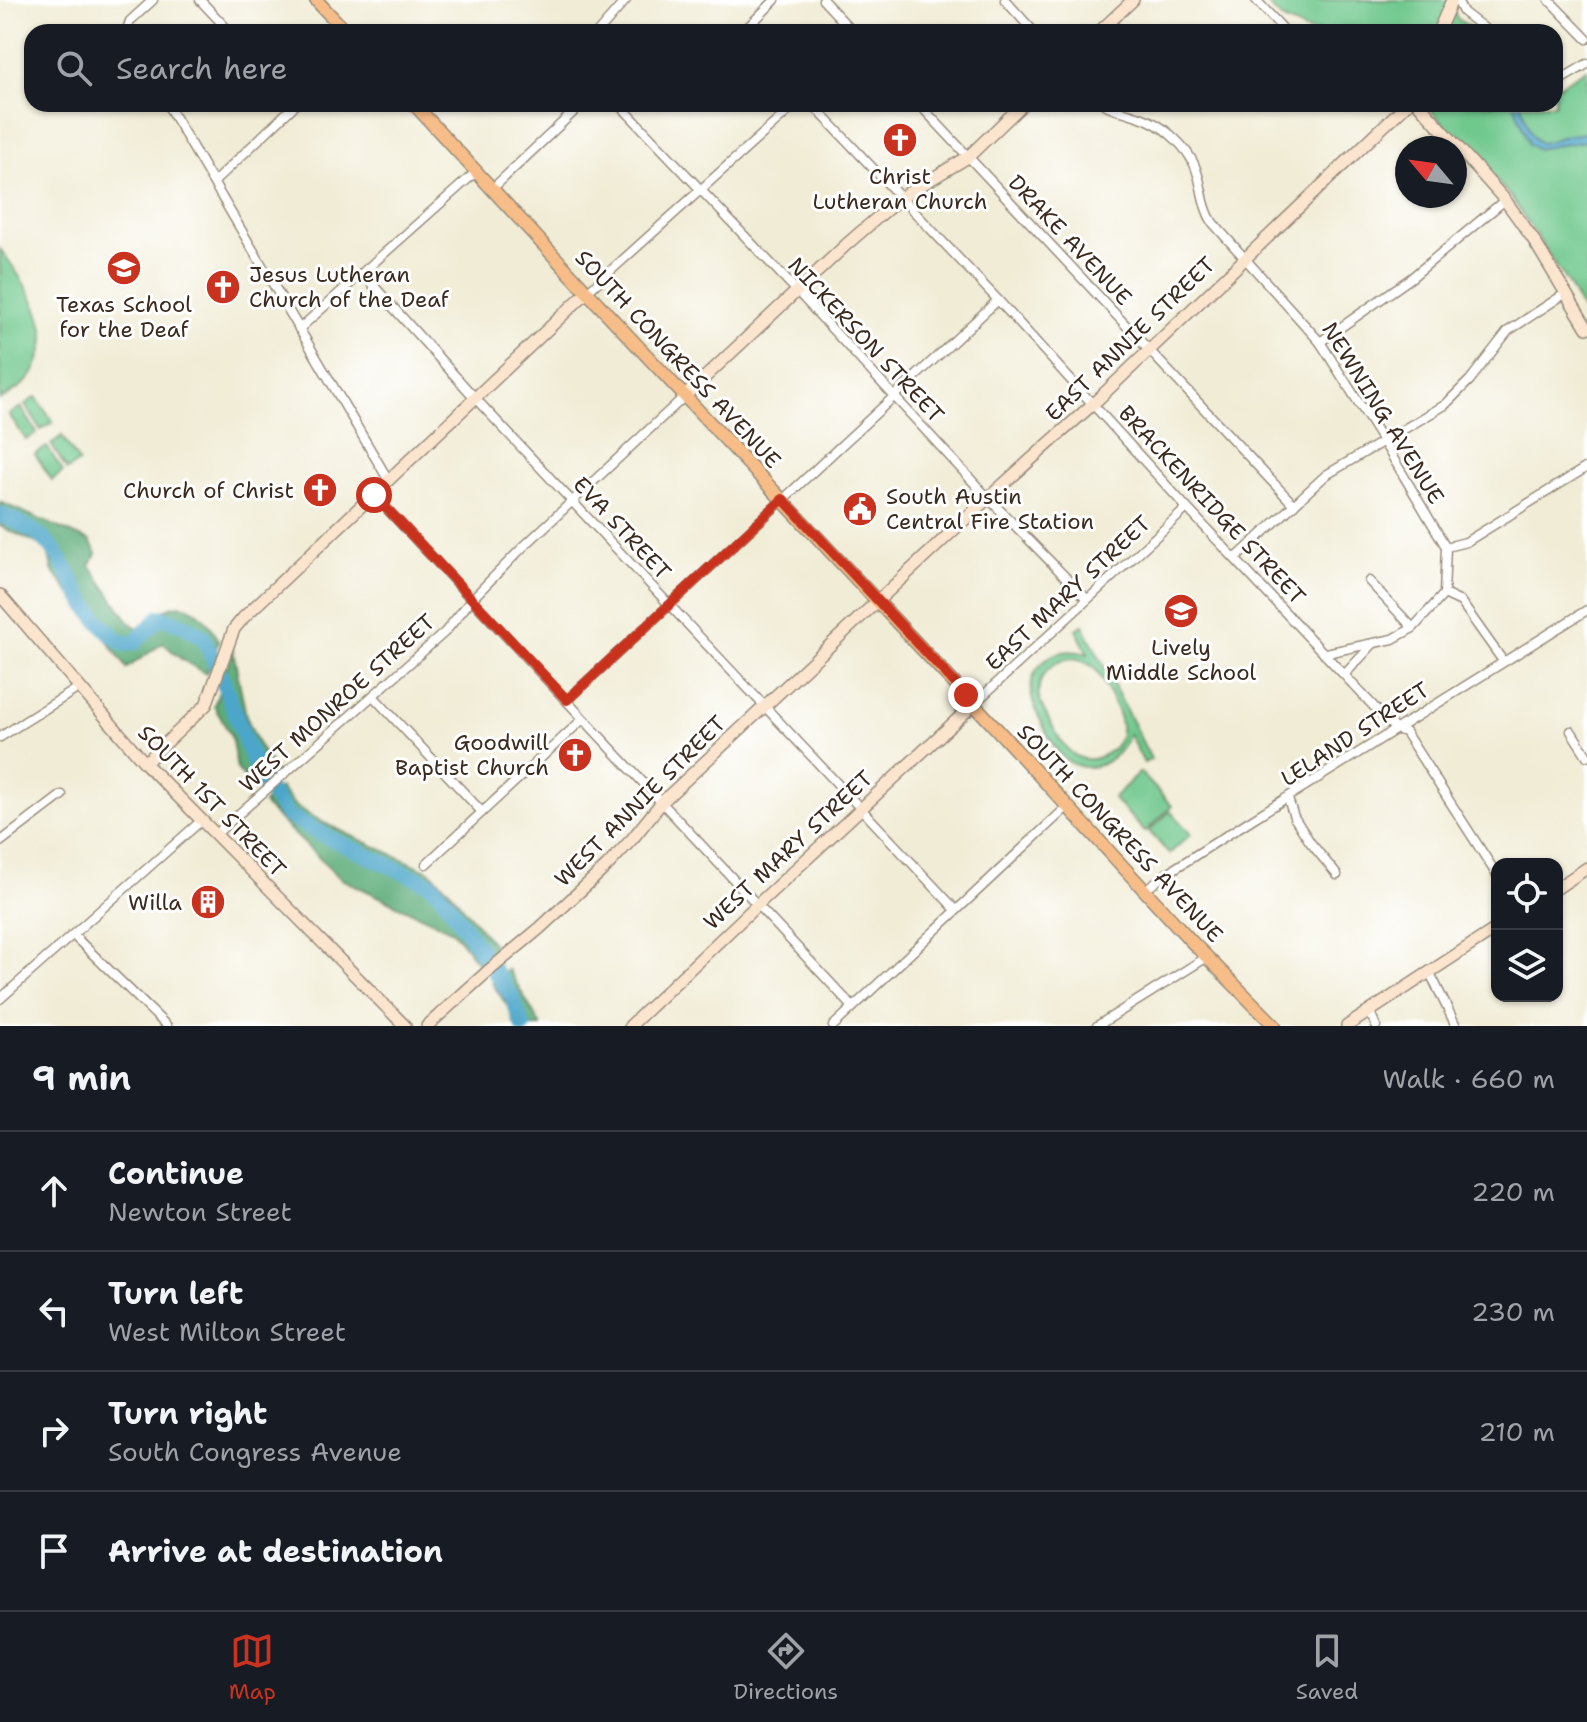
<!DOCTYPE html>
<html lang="en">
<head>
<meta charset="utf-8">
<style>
  :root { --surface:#171b24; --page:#20242c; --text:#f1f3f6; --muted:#9ea1a6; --line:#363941; --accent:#c8321e }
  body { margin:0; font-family:"Shantell Sans",sans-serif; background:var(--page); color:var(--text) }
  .controls { position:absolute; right:24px; bottom:24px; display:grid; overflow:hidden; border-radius:16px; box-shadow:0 2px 6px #0004 }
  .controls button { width:72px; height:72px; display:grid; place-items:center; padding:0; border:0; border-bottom:2px solid var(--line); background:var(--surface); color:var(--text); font:40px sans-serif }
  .compass { position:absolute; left:1395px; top:136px; width:72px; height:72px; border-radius:50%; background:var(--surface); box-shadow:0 2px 6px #0004; rotate:299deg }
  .stop { position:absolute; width:24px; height:24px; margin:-18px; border:6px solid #c8321e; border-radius:50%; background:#fff }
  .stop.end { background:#c8321e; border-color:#fff; box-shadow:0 2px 8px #0008 }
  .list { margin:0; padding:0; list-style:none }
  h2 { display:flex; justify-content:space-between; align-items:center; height:104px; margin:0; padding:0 32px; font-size:34px }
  h2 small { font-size:26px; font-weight:400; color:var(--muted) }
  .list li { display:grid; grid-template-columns:52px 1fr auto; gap:24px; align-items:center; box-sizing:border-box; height:120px; padding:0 32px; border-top:2px solid var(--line) }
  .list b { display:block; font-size:30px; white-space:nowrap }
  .list p { margin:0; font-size:26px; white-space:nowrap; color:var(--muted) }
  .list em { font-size:26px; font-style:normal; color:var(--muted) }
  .icon { flex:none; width:44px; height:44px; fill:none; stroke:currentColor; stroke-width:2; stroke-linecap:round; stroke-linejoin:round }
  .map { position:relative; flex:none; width:1587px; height:1026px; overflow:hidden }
  .search { position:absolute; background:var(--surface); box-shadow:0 2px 6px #0004; left:24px; right:24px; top:24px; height:88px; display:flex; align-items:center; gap:20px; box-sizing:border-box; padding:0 28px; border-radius:24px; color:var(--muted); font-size:30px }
  .sheet { height:584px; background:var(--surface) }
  nav { display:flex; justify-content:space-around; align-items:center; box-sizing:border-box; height:112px; border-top:2px solid var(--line); background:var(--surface); font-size:22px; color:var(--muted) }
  nav a { display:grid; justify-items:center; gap:4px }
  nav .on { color:var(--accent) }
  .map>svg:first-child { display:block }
</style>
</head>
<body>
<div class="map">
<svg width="1587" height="1026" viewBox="0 0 1587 1026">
  <rect width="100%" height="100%" fill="#fff"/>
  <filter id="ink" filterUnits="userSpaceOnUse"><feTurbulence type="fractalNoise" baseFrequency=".0125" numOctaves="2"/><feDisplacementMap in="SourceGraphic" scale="16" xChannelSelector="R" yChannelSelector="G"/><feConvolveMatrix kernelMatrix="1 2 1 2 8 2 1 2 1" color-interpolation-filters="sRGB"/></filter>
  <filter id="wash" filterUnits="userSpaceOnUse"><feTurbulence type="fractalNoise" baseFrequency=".006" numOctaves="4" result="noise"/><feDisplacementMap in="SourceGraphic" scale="32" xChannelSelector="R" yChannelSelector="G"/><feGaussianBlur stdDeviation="1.8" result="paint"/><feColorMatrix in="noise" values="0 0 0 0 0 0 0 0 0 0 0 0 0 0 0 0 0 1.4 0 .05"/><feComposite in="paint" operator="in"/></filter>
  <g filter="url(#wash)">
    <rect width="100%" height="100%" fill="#f1ecd5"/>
    <g fill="#70c88d" stroke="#567956" stroke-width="2" fill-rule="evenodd">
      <polygon points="1263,0 1450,0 1457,18 1476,32 1310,32 1283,20"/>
      <polygon points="1587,69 1587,319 1568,284 1510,196 1425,104 1555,104 1555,88"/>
      <path d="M0,249C17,271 43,308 44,337C44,349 37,368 30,378C22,387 10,394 0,400Z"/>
      <polygon points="36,397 53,422 41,430 25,404"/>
      <polygon points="21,407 37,433 26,440 9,415"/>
      <polygon points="62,436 79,462 67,470 51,444"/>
      <polygon points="47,447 63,472 52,480 35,454"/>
      <path d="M1083,625L1151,759L1144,763L1129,734C1119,761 1091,778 1065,759C1056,752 1052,742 1047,733C1034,708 1019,681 1047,659C1060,649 1074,650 1088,654L1076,629ZM1072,659C1080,660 1088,662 1094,668C1100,674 1103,682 1107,689C1118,711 1134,739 1104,755C1077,769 1062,746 1052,725C1047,716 1041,707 1039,697C1036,676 1052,661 1072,659Z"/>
      <polygon points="1140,772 1172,806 1145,832 1113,798"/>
      <polygon points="1170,811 1191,834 1169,854 1149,831"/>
    </g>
    <g fill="#5cac78" stroke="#4c6b4b" stroke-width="2">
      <path d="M0,502L90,541L97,554L90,565L130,623L141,630C150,624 160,611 171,607C193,598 211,625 219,641L206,674L181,659L163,643L127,668L95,623L53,572L47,548L0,526Z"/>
      <polygon points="233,650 246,716 259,746 275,772 254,790 237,769 231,736 214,706"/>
      <polygon points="280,788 294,805 324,823 431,872 451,892 497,950 480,966 453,931 341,879 263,804"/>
      <polygon points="508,969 541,1026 515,1026 510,1010 492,983"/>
    </g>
    <path fill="#4ba6c9" stroke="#436874" stroke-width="2" d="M1514,104H1521C1526,118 1528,138 1542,143L1568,135L1587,133V141L1536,149L1529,144Z"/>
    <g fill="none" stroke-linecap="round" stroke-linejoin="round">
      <path stroke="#4ba6c9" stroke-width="16" d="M0,515C14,519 39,533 49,544C61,558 69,576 78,592C89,611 106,632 124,644L134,643L160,617L181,624L202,636L219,671L259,777L287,815L327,837L432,885L447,902L512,997L523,1026"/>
    </g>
  </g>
  <g filter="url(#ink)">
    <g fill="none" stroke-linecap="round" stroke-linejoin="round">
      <g stroke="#968b7a" stroke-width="11">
        <g id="street">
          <polyline points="200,0 230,32"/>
          <polyline points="823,0 853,32"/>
          <polyline points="1005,0 1034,32"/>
          <polyline points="1256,0 1286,32"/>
          <polyline points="1457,0 1463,12 1489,32"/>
          <polyline points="1549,0 1587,39"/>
          <polyline points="126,32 130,21 153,0"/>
          <polyline points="374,32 385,28 394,32"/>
          <polyline points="598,32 626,0"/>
          <polyline points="743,32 775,0"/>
          <polyline points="1555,83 1587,64"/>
          <polyline points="167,104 389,481"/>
          <polyline points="619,104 797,291 988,498 1087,599"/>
          <polyline points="812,104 998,300 1187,508 1395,729 1405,732 1497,875"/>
          <polyline points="919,104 1294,505"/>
          <path d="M1104,104C1119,112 1136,114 1150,121C1167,129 1186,147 1194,164C1203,183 1201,205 1213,223L1320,342L1383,441L1446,547L1444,594L1461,602L1503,661"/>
          <polyline points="214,182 296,104"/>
          <polyline points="493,188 582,104"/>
          <polyline points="363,274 475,398 956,910"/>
          <polyline points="587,292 796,104"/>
          <polyline points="299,329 477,171"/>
          <polyline points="1320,342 1411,278 1505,200"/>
          <polyline points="374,495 853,1007"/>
          <polyline points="1446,547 1466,542 1587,467"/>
          <polyline points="1236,558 1326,475 1445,405 1470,380 1508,331 1566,293"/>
          <polyline points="1369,581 1413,628"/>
          <polyline points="1326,653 1393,639 1413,628 1444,594"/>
          <polyline points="1345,674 1373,644"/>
          <polyline points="373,696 482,812"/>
          <polyline points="567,700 998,300"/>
          <polyline points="974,704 1187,508"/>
          <polyline points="1571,731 1587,756"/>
          <polyline points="0,737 80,687"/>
          <polyline points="1288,799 1294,817 1310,842 1337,875"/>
          <polyline points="216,834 445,632 472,599 521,549 686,395"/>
          <polyline points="0,842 62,795"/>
          <polyline points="426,864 583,719"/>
          <polyline points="1145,890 1166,874 1246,823 1587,610"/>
          <polyline points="73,935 167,1026"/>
          <polyline points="1430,973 1456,1026"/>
          <polyline points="0,999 202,820"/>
          <polyline points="1370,1012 1376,1026"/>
          <polyline points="833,1026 1068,806"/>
          <polyline points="1097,1026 1207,957"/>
        </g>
      </g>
      <g stroke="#968b7a" stroke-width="14">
        <g id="secondary">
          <polyline points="1099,32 1133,0"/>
          <polyline points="1438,32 1452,0"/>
          <polyline points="1419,104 1505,200 1533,239 1587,328"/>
          <polyline points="686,395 847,244 900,198 968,157 1023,104"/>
          <polyline points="0,595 145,763 405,1026"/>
          <polyline points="145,763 206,705 234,629 244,617 587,292"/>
          <polyline points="1557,888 1587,868"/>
          <polyline points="427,1026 487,972 540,928 607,866 633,838 662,802 988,498 1093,404 1407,104"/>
          <polyline points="630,1026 757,905 974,704"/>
          <polyline points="1347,1026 1497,928"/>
        </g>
      </g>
      <g stroke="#968b7a" stroke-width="15">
        <g id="primary">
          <polyline points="316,0 346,32"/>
          <polyline points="414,104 587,292 982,713 1192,942 1275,1026"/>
        </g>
      </g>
      <use href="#street" stroke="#fff" stroke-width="8"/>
      <use href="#secondary" stroke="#fce5cf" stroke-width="11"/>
      <use href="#primary" stroke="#f7bd88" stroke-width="12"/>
    </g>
  </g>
  <g fill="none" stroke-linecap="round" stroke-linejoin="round" filter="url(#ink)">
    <polyline stroke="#c8321e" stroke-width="10" points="374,495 567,700 783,499 966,695"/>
  </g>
  <defs>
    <g id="church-disc" transform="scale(1.8)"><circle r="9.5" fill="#c8321e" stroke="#fff"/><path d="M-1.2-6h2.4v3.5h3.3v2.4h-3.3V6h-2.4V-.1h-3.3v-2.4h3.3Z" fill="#fff"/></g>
    <g id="school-disc" transform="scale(1.8)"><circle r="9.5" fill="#c8321e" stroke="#fff"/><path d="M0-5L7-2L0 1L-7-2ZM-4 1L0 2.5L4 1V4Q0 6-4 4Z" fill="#fff"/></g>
    <g id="civic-disc" transform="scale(1.8)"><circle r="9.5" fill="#c8321e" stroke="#fff"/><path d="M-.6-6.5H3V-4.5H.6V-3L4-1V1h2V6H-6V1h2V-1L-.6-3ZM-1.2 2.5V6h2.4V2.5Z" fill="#fff"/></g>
    <g id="building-disc" transform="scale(1.8)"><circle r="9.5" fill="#c8321e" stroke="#fff"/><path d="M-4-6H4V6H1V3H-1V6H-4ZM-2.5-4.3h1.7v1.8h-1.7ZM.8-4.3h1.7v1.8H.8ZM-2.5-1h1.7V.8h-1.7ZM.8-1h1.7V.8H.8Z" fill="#fff"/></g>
  </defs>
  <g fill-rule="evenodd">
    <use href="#church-disc" x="900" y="140"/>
    <use href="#school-disc" x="124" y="268"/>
    <use href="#church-disc" x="223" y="287"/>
    <use href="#church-disc" x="320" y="490"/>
    <use href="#civic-disc" x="860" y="509"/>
    <use href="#school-disc" x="1181" y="611"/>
    <use href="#church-disc" x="575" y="755"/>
    <use href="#building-disc" x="208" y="902"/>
  </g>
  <g text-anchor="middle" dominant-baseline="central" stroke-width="6" stroke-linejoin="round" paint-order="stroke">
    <g font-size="22" fill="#3b2a1e" stroke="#fff">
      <text x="900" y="176">Christ<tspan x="900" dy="25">Lutheran Church</tspan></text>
      <text x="249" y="274" text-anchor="start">Jesus Lutheran<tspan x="249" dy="25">Church of the Deaf</tspan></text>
      <text x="124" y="304">Texas School<tspan x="124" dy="25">for the Deaf</tspan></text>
      <text x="294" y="490" text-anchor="end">Church of Christ</text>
      <text x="886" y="496" text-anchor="start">South Austin<tspan x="886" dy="25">Central Fire Station</tspan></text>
      <text x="1181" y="647">Lively<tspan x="1181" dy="25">Middle School</tspan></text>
      <text x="549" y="742" text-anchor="end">Goodwill<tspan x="549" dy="25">Baptist Church</tspan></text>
      <text x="182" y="902" text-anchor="end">Willa</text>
    </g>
    <g font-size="22" fill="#3b2a1e" stroke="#fff">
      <text transform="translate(1070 240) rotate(47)">DRAKE AVENUE</text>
      <text transform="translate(1130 339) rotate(-44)">EAST ANNIE STREET</text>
      <text transform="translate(866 340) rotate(47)">NICKERSON STREET</text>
      <text transform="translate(678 359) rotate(47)">SOUTH CONGRESS AVENUE</text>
      <text transform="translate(1383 413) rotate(58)">NEWNING AVENUE</text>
      <text transform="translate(1212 505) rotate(47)">BRACKENRIDGE STREET</text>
      <text transform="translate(622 528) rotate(47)">EVA STREET</text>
      <text transform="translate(1068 593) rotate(-43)">EAST MARY STREET</text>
      <text transform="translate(337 703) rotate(-42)">WEST MONROE STREET</text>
      <text transform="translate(1355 734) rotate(-33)">LELAND STREET</text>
      <text transform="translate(212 801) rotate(46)">SOUTH 1ST STREET</text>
      <text transform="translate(640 801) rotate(-45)">WEST ANNIE STREET</text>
      <text transform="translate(1120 833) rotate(47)">SOUTH CONGRESS AVENUE</text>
      <text transform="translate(788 850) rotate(-43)">WEST MARY STREET</text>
    </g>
  </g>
</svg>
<div class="controls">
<button><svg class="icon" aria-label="locate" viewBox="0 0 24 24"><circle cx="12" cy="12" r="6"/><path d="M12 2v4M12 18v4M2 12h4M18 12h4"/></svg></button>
<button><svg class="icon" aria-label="layers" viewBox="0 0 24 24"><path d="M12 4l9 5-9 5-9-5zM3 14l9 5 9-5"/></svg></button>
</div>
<svg class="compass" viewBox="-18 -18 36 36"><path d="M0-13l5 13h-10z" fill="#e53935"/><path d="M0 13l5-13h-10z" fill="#9ea1a6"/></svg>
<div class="stop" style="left:374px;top:495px"></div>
<div class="stop end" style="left:966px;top:695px"></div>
<div class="search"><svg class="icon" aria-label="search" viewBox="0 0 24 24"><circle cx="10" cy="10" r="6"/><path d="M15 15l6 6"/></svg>Search here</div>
</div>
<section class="sheet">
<h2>9 min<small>Walk · 660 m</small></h2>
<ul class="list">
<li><svg class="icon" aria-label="ahead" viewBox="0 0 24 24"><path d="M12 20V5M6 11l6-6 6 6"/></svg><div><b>Continue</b><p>Newton Street</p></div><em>220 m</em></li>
<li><svg class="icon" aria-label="left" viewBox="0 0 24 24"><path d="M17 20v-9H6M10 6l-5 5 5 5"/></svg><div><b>Turn left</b><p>West Milton Street</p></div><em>230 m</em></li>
<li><svg class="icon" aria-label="right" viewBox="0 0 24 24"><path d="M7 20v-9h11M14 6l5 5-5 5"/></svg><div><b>Turn right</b><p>South Congress Avenue</p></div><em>210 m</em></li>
<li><svg class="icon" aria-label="arrive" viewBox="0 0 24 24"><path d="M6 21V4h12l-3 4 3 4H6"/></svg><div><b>Arrive at destination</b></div></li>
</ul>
</section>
<nav>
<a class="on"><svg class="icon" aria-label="map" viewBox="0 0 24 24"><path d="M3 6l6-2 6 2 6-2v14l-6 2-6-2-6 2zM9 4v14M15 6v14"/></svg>Map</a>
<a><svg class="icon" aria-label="directions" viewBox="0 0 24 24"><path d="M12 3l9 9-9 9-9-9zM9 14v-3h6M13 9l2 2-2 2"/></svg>Directions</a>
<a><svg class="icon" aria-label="saved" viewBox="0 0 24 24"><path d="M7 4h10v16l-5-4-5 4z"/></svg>Saved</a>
</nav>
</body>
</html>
